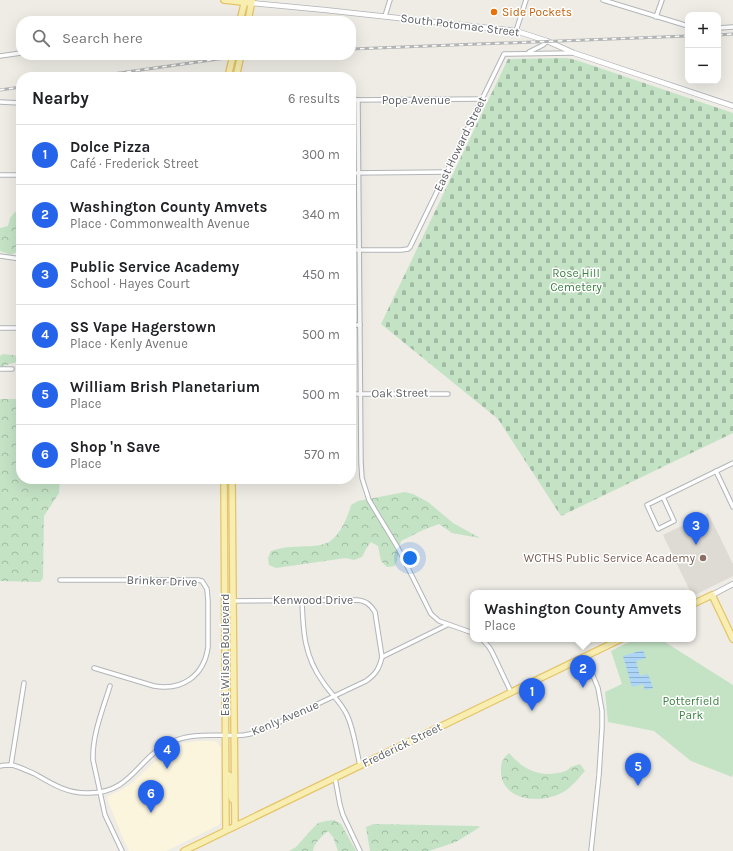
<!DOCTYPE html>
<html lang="en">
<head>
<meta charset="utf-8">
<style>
  :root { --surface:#fff; --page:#f6f6f6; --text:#202124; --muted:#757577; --line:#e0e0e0; --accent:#2563eb }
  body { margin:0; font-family:Karla,sans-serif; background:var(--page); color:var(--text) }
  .controls { position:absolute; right:12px; top:12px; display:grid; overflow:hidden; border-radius:8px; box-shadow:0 4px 16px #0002 }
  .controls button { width:36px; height:36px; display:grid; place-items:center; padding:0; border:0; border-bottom:1px solid var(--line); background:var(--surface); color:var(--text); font:20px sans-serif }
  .you { position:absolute; left:410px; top:558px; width:14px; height:14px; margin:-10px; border:3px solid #fff; border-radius:50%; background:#1a73e8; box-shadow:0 0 0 6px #1a73e833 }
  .badge { display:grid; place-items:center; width:26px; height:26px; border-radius:50%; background:var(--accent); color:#fff; font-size:13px; font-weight:700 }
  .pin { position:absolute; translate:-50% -33px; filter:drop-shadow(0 1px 2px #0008) }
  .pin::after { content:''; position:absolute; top:21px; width:14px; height:12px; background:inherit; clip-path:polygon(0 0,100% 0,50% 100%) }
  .popup { position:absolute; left:470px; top:590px; width:226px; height:52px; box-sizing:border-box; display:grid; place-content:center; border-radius:8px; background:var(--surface); filter:drop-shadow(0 1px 3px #0005); font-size:13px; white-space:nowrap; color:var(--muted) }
  .popup b { font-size:15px; color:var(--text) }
  .popup::after { content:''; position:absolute; left:50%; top:100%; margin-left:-8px; border:8px solid transparent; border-top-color:var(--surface) }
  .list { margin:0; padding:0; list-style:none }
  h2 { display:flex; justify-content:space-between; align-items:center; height:52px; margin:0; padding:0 16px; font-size:17px }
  h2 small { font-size:13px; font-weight:400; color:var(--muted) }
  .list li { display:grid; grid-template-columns:26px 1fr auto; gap:12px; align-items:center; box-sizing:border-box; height:60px; padding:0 16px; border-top:1px solid var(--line) }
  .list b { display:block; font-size:15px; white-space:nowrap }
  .list p { margin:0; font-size:13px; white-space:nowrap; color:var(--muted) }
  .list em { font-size:13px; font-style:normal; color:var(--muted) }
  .icon { flex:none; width:22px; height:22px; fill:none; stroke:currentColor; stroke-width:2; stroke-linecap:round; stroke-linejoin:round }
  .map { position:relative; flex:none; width:733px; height:851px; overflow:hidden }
  .search { position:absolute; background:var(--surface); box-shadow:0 4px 16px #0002; left:16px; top:16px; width:340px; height:44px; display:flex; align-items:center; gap:10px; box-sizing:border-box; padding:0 14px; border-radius:16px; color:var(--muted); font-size:15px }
  .panel { position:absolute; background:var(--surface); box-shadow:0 4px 16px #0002; left:16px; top:72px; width:340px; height:412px; border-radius:16px }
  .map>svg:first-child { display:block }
</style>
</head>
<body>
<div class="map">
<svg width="733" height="851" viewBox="0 0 733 851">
  <defs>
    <pattern id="forest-crowns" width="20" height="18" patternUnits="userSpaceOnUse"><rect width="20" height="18" fill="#c4e3c5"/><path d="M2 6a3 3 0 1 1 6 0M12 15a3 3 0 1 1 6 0" fill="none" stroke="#a2bba4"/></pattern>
    <pattern id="cemetery-stones" width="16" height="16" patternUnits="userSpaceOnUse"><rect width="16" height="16" fill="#c4e3c5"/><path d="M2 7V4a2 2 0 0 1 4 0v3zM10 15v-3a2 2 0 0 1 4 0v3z" fill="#a2bba4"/></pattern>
    <pattern id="water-rules" width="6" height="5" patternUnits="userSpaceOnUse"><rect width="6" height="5" fill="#acd5f7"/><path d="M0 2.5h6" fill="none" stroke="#8fb0cc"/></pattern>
  </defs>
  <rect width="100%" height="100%" fill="#eeece5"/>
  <polygon fill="#fbf5dd" points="200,741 214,741 218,743 221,748 220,823 217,826 166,851 129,851 125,843 107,799 108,796 121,790 132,783 163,754 176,745 182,743"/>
  <polygon fill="#dedbd4" points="708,513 733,564 733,576 693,596 693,593 691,593 663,535"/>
  <g fill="url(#forest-crowns)">
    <polygon points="15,212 21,212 21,230 19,232 21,233 21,249 11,255 0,251 0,228 8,226 10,218"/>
    <polygon points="3,354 21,356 21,363 20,361 0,367 0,356"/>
    <polygon points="0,399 21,399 21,479 60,479 59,493 44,516 43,578 40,582 0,581"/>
    <path d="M405,492L413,494L428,502L453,523L480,538L452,533L439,524L423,530L401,541L397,561L395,566L387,567L381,561L378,546L371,542L366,549L362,557L354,560L346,558L276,568L269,565L268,558L271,551C278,549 285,547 292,547C302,546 318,547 327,543C339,538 348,517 351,505L358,501Z"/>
    <path d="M509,753C522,768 537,777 557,773C559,773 563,772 566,771C568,770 569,768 571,767C574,766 577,765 580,764L585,771C579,777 573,786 565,791C544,805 499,802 501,769C501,761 504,758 509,753Z"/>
    <path d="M334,820L341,824L356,851H338L333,837L328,831C322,836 314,843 313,851H289L296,847L312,829L318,823L326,821Z"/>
    <polygon points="374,824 478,826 480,827 456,842 429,851 370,851 366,827"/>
  </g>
  <polygon fill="url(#cemetery-stones)" points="566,58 576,60 733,113 733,433 561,516 498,419 381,324 508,59"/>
  <polygon fill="#c4e3c5" points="635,639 660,639 733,685 733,774 732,777 691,761 654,731 608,722 605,692 622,684 611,651"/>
  <polygon fill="url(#water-rules)" points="643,650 646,658 636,661 640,676 648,674 653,688 645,690 643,684 632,687 623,656"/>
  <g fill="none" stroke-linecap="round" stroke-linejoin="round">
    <g stroke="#b2b5b9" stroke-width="5.5">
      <g id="minor">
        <polyline points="603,0 688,26"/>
        <polyline points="385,16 390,0"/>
        <polyline points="656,17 662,0"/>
        <polyline points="718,28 733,27"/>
        <polyline points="516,31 526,0"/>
        <polyline points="529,52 543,45 547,41"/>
        <polyline points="0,56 21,53"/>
        <polyline points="351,100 482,99"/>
        <polyline points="358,100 361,463 362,478 369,500 398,548 431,614 439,621 473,633"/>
        <polyline points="0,102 21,103"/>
        <polyline points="351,173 447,172"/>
        <polyline points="0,175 21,175"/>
        <polyline points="351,250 401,250 408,249 410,247 504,54 573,53"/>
        <polyline points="0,256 21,259"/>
        <polyline points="351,325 360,325"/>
        <polyline points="0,328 21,328"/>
        <polyline points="0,369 12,369"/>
        <polyline points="351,394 448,394"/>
        <polyline points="716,471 733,507"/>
        <polyline points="663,497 674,521 658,529 647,505 733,463"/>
        <path d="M60,580H198L202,581L207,589L208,601V647C204,676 182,691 154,686L94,668"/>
        <path d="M302,600C303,631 304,656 323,682C330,693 341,702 347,715C354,730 356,749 360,765"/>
        <path d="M225,601L357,600C366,601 370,604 375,612L382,657"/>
        <polyline points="482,639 489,647 492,652 511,692"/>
        <polyline points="585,656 598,688 602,711 602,727 599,775 591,851"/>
        <path d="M110,686C103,709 92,735 93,760L105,815L122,851"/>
        <polyline points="11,765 24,683"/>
        <path d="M0,766C4,765 8,765 12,765C20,767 28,771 35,774C52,784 68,794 89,793C131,793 137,759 169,743C193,731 219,737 244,735C252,734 258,732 265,729L366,681C376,674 379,669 382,657L447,625"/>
        <polyline points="335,778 340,805 343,815 360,851"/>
      </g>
    </g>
    <g stroke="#b2b4b9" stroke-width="6">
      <g id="secondary">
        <polyline points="251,3 325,10 516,31 547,41 574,53 733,106"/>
        <polyline points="712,595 733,584"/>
      </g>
    </g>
    <g stroke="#e5c468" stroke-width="8">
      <g id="primary">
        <polyline points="224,0 251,3"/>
        <polyline points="240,21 245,0"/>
        <polyline points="248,21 252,0"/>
        <polyline points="228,77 233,55"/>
        <polyline points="236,77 241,55"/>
        <polyline points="224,479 226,830"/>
        <polyline points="232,479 235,826"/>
        <polyline points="693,604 712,595 733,639"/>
        <polyline points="226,774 229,775 231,777 231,796 232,799 234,801"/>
        <polyline points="184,851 621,639"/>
      </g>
    </g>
    <use href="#minor" stroke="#fff" stroke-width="3.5"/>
    <use href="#secondary" stroke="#fff" stroke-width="4.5"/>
    <use href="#primary" stroke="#f8eeb1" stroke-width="5.5"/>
    <g stroke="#b3b4b4" stroke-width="3">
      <g id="rail">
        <polyline points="718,35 733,34"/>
        <polyline points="351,49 688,36"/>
        <polyline points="91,77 247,55"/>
        <polyline points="0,90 21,87"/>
      </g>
    </g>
    <use href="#rail" stroke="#fff" stroke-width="1.5" stroke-dasharray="4.5" stroke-linecap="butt"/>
  </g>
  <circle fill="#e8710a" stroke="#fff" stroke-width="1.5" cx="494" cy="12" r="4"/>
  <circle fill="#8d6e63" stroke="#fff" stroke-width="1.5" cx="703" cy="558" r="4"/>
  <g text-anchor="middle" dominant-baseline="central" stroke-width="3" stroke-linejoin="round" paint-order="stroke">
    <g font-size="12" fill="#c56008" stroke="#fff" text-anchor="start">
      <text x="502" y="12">Side Pockets</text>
    </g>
    <g font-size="12" fill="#5d6064" stroke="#fff">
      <text transform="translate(460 25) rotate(7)">South Potomac Street</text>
      <text x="416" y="100">Pope Avenue</text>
      <text transform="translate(460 144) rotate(-64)">East Howard Street</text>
      <text transform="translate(400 393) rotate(-1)">Oak Street</text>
      <text transform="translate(162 581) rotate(2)">Brinker Drive</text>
      <text x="313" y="600">Kenwood Drive</text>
      <text transform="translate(225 655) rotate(-90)">East Wilson Boulevard</text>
      <text transform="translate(285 718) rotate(-23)">Kenly Avenue</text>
      <text transform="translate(402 745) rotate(-26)">Frederick Street</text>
    </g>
    <g font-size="12" fill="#3e8342" stroke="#fff">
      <text x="576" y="273">Rose Hill<tspan x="576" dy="14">Cemetery</tspan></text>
      <text x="691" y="701">Potterfield<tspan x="691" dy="14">Park</tspan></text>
    </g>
    <g font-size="12" fill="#785e54" stroke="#fff" text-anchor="end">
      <text x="695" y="558">WCTHS Public Service Academy</text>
    </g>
  </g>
</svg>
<div class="controls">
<button>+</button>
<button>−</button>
</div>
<div class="you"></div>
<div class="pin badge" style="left:532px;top:711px">1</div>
<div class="pin badge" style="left:583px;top:688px">2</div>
<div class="popup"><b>Washington County Amvets</b>Place</div>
<div class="pin badge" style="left:696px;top:545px">3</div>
<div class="pin badge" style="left:167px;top:769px">4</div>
<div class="pin badge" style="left:638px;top:786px">5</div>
<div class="pin badge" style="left:151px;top:813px">6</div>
<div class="search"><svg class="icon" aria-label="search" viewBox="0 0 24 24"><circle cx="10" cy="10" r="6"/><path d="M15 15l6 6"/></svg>Search here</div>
<section class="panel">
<h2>Nearby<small>6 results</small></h2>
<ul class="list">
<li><span class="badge">1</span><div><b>Dolce Pizza</b><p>Café · Frederick Street</p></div><em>300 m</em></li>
<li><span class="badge">2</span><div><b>Washington County Amvets</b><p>Place · Commonwealth Avenue</p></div><em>340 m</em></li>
<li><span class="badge">3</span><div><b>Public Service Academy</b><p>School · Hayes Court</p></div><em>450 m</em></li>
<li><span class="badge">4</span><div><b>SS Vape Hagerstown</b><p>Place · Kenly Avenue</p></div><em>500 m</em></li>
<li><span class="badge">5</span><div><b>William Brish Planetarium</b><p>Place</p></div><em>500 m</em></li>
<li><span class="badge">6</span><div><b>Shop 'n Save</b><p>Place</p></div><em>570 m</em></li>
</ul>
</section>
</div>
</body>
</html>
